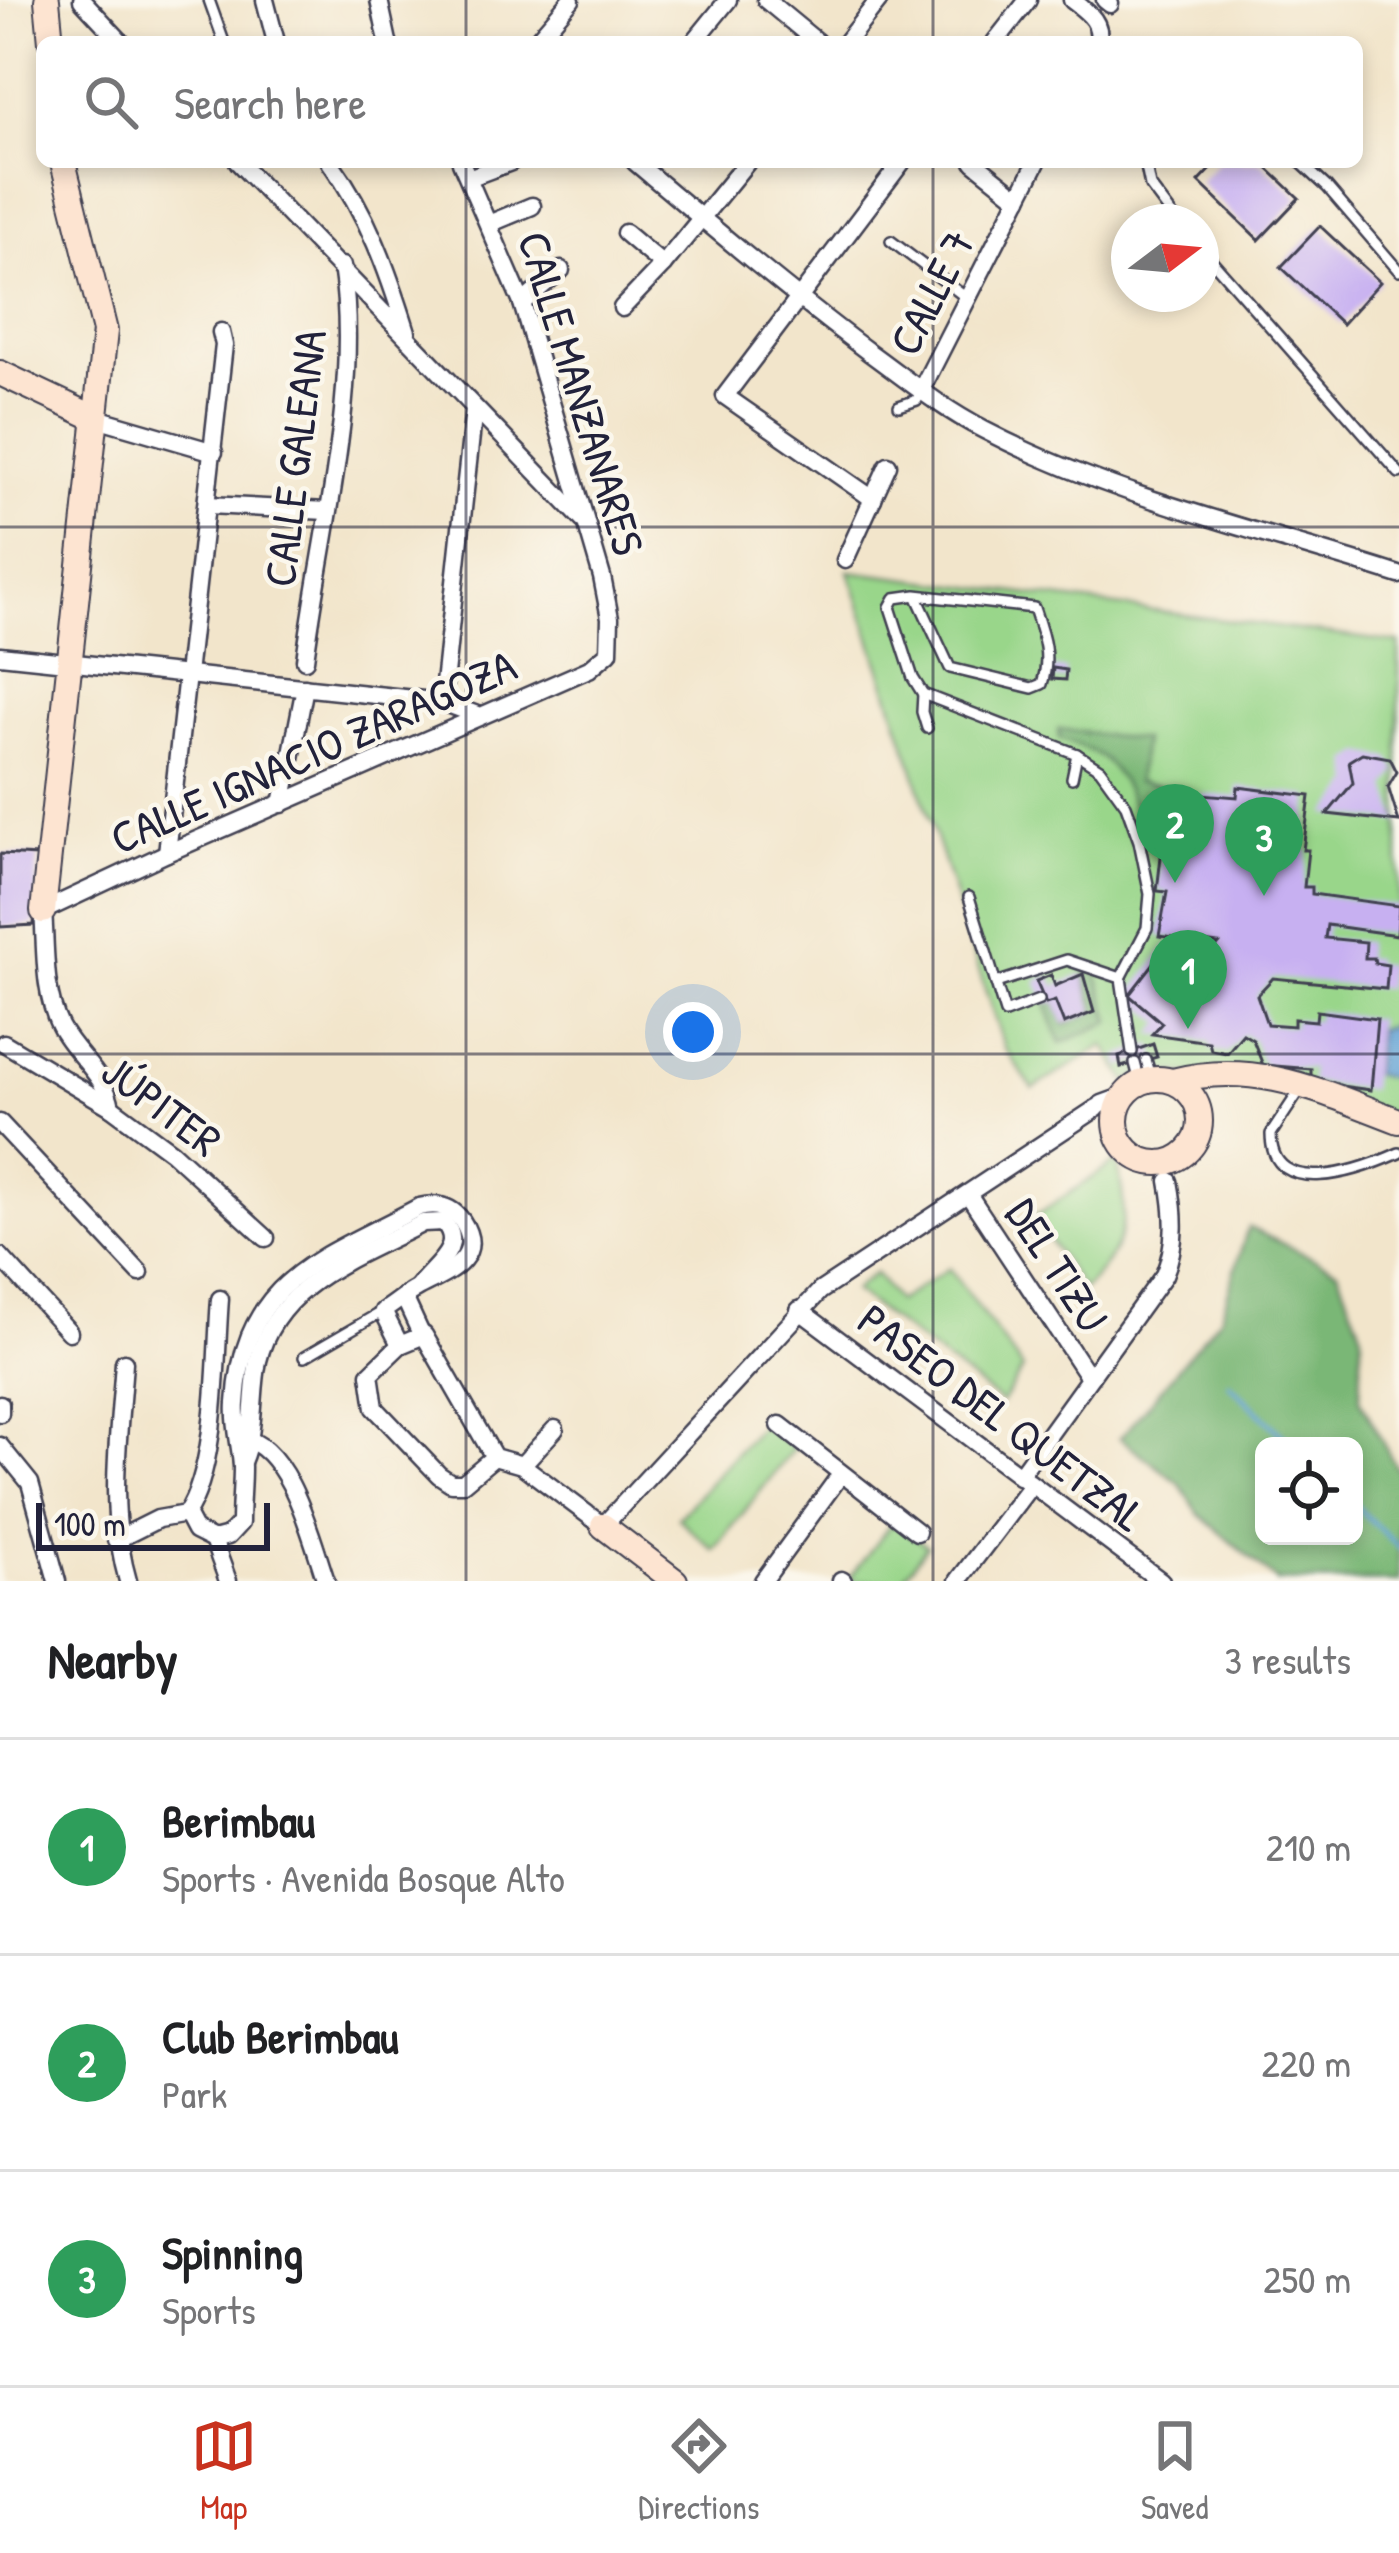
<!DOCTYPE html>
<html lang="en">
<head>
<meta charset="utf-8">
<style>
  :root { --surface:#fff; --page:#f2f2f2; --text:#202124; --muted:#757577; --line:#e0e0e0; --accent:#c8321e }
  body { margin:0; font-family:"Patrick Hand",sans-serif; background:var(--page); color:var(--text) }
  .controls { position:absolute; right:36px; bottom:36px; display:grid; overflow:hidden; border-radius:18px; box-shadow:0 6px 18px #0003 }
  .controls button { width:108px; height:108px; display:grid; place-items:center; padding:0; border:0; border-bottom:3px solid var(--line); background:var(--surface); color:var(--text); font:60px sans-serif }
  .compass { position:absolute; left:1111px; top:204px; width:108px; height:108px; border-radius:50%; background:var(--surface); box-shadow:0 6px 18px #0003; rotate:74deg }
  .scale { position:absolute; left:36px; bottom:30px; width:234px; box-sizing:border-box; padding-left:12px; border:6px solid #22223b; border-top:0; font-size:33px; line-height:42px; white-space:nowrap; color:#22223b; -webkit-text-stroke:9px #fbf7ec; paint-order:stroke }
  .you { position:absolute; left:693px; top:1032px; width:42px; height:42px; margin:-30px; border:9px solid #fff; border-radius:50%; background:#1a73e8; box-shadow:0 0 0 18px #1a73e833 }
  .badge { display:grid; place-items:center; width:78px; height:78px; border-radius:50%; background:var(--accent); color:#fff; font-size:39px; font-weight:700 }
  .pin { position:absolute; translate:-50% -99px; filter:drop-shadow(0 3px 6px #0008) }
  .pin::after { content:''; position:absolute; top:63px; width:42px; height:36px; background:inherit; clip-path:polygon(0 0,100% 0,50% 100%) }
  .list { margin:0; padding:0; list-style:none }
  h2 { display:flex; justify-content:space-between; align-items:center; height:156px; margin:0; padding:0 48px; font-size:51px }
  h2 small { font-size:39px; font-weight:400; color:var(--muted) }
  .list li { display:grid; grid-template-columns:78px 1fr auto; gap:36px; align-items:center; box-sizing:border-box; height:216px; padding:0 48px; border-top:3px solid var(--line) }
  .list b { display:block; font-size:45px; white-space:nowrap }
  .list p { margin:0; font-size:39px; white-space:nowrap; color:var(--muted) }
  .list em { font-size:39px; font-style:normal; color:var(--muted) }
  .icon { flex:none; width:66px; height:66px; fill:none; stroke:currentColor; stroke-width:2; stroke-linecap:round; stroke-linejoin:round }
  .map { position:relative; flex:none; width:1399px; height:1581px; overflow:hidden }
  .search { position:absolute; background:var(--surface); box-shadow:0 6px 18px #0003; left:36px; right:36px; top:36px; height:132px; display:flex; align-items:center; gap:30px; box-sizing:border-box; padding:0 42px; border-radius:18px; color:var(--muted); font-size:45px }
  .sheet { height:804px; background:var(--surface) }
  nav { display:flex; justify-content:space-around; align-items:center; box-sizing:border-box; height:168px; border-top:3px solid var(--line); background:var(--surface); font-size:33px; color:var(--muted) }
  nav a { display:grid; justify-items:center; gap:6px }
  nav .on { color:var(--accent) }
  .map>svg:first-child { display:block }
</style>
</head>
<body>
<div class="map">
<svg width="1399" height="1581" viewBox="0 0 1399 1581">
  <rect width="100%" height="100%" fill="#fbf7ec"/>
  <filter id="ink" filterUnits="userSpaceOnUse"><feTurbulence type="fractalNoise" baseFrequency=".00833" numOctaves="2"/><feDisplacementMap in="SourceGraphic" scale="24" xChannelSelector="R" yChannelSelector="G"/><feConvolveMatrix kernelMatrix="1 2 1 2 8 2 1 2 1" color-interpolation-filters="sRGB"/></filter>
  <filter id="wash" filterUnits="userSpaceOnUse"><feTurbulence type="fractalNoise" baseFrequency=".004" numOctaves="4" result="noise"/><feDisplacementMap in="SourceGraphic" scale="48" xChannelSelector="R" yChannelSelector="G"/><feGaussianBlur stdDeviation="2.7" result="paint"/><feColorMatrix in="noise" values="0 0 0 0 0 0 0 0 0 0 0 0 0 0 0 0 0 1.4 0 .05"/><feComposite in="paint" operator="in"/></filter>
  <g filter="url(#wash)">
    <rect width="100%" height="100%" fill="#f2e5cb"/>
    <g fill="#99d68a" stroke="#5e7c62" stroke-width="3">
      <polygon points="849,571 1399,643 1399,1118 1310,1085 1151,1071 1127,1081 1105,1045 1033,1089 1004,1047"/>
      <path d="M1117,1161C1129,1220 1127,1246 1083,1290L1034,1217Z"/>
      <polygon points="949,1268 1023,1369 1002,1403 853,1291 875,1273 897,1302"/>
      <polygon points="762,1424 794,1448 714,1550 678,1518"/>
      <polygon points="893,1521 927,1546 901,1581 855,1581 850,1577"/>
    </g>
    <g fill="#7ab776" stroke="#4e6c58" stroke-width="3" fill-rule="evenodd">
      <path d="M1059,729L1143,740L1137,781L1177,789C1175,814 1169,832 1143,839C1138,811 1122,770 1096,754C1085,747 1070,743 1059,738Z"/>
      <polygon points="1096,969 1111,1022 1061,1043 1046,1004 1055,1001 1065,1024 1094,1012 1095,1005 1083,974"/>
      <path d="M1248,1227L1338,1270L1362,1334L1360,1399L1399,1473V1581H1277L1199,1514L1179,1483L1120,1438L1221,1316ZM1354,1446V1536H1264V1446Z"/>
    </g>
    <polygon fill="#61a1d4" stroke="#426288" stroke-width="3" points="1399,1024 1399,1081 1373,1074 1378,1029"/>
    <g fill="none" stroke-linecap="round" stroke-linejoin="round">
      <g stroke="#61a1d4" stroke-width="4.5">
        <polyline points="1229,1383 1294,1446"/>
        <polyline points="1354,1504 1399,1548"/>
      </g>
    </g>
    <g id="blocks">
      <g fill="#c7b0f1">
        <polygon points="1218,162 1261,162 1299,198 1259,240 1199,182"/>
        <polygon points="1320,226 1380,282 1342,324 1281,267"/>
        <polygon points="1053,668 1066,670 1065,680 1052,679"/>
        <polygon points="1362,753 1390,758 1397,772 1388,787 1399,822 1327,814 1353,783 1349,761"/>
        <polygon points="1238,787 1310,796 1303,850 1308,850 1304,887 1312,887 1312,894 1399,906 1397,935 1327,925 1325,938 1366,942 1365,958 1374,958 1375,963 1388,965 1386,989 1273,978 1257,995 1267,1024 1294,1026 1294,1019 1316,1021 1317,1011 1377,1019 1371,1090 1311,1082 1311,1069 1263,1065 1253,1040 1243,1034 1227,1053 1211,1050 1209,1042 1152,1034 1162,1023 1129,995 1168,945 1197,970 1219,944 1159,936 1167,892 1157,891 1164,831 1198,835 1202,794 1237,797"/>
        <polygon points="0,854 38,856 34,925 0,927"/>
        <polygon points="1083,974 1094,1012 1064,1024 1055,1001 1046,1004 1036,981 1051,975 1055,986"/>
        <polygon points="1153,1044 1157,1057 1121,1067 1119,1056"/>
      </g>
    </g>
  </g>
  <g filter="url(#ink)">
    <use href="#blocks" fill-opacity="0" stroke="#413f51" stroke-width="3"/>
    <g fill="none" stroke-linecap="round" stroke-linejoin="round">
      <g stroke="#413f51" stroke-width="14">
        <g id="lane">
          <polyline points="209,0 224,42"/>
          <polyline points="1145,162 1150,186 1177,222"/>
          <polyline points="1300,162 1327,187 1399,271"/>
          <polyline points="891,241 968,299"/>
          <polyline points="1201,248 1399,473"/>
          <polyline points="899,406 917,400 921,390"/>
          <path d="M916,595L950,668L1032,688L1042,684C1051,656 1043,635 1034,608L916,595L895,598L890,607L913,678L923,694L1077,754L1100,769L1126,805L1139,841L1150,894L1147,928L1121,978L1132,1052"/>
          <polyline points="923,694 922,712 927,728"/>
          <polyline points="1072,778 1077,754"/>
          <polyline points="969,897 1005,1013 1039,1000"/>
          <polyline points="996,983 1067,960 1121,978"/>
          <polyline points="1146,1060 1152,1079"/>
          <polyline points="1135,1063 1140,1082"/>
          <path d="M1300,1090L1271,1134C1271,1202 1361,1170 1399,1153"/>
          <polyline points="304,1357 383,1311"/>
        </g>
      </g>
      <g stroke="#413f51" stroke-width="21">
        <g id="street">
          <polyline points="82,0 121,42"/>
          <polyline points="265,0 276,42"/>
          <polyline points="379,0 388,42"/>
          <polyline points="766,0 817,42"/>
          <path d="M1072,0C1087,12 1102,21 1098,42"/>
          <polyline points="1105,0 1110,4"/>
          <polyline points="535,42 571,0"/>
          <polyline points="694,42 728,0"/>
          <polyline points="846,42 879,0"/>
          <polyline points="995,42 1028,0"/>
          <polyline points="238,162 583,520"/>
          <path d="M330,162C368,214 388,271 407,332"/>
          <path d="M635,162C712,227 789,292 870,353C907,380 943,409 984,430C1114,498 1260,530 1399,575"/>
          <polyline points="974,162 1019,198"/>
          <polyline points="471,177 511,162"/>
          <polyline points="491,223 532,206"/>
          <polyline points="625,233 663,265"/>
          <polyline points="522,303 561,270"/>
          <polyline points="622,308 663,265 747,162"/>
          <polyline points="921,390 1037,162"/>
          <polyline points="93,417 214,452"/>
          <polyline points="873,499 725,396 902,162"/>
          <polyline points="208,505 327,511"/>
          <polyline points="845,560 888,465"/>
          <polyline points="0,655 442,702 480,716"/>
          <path d="M305,660C321,535 361,390 342,266"/>
          <polyline points="442,702 474,408"/>
          <polyline points="282,804 305,687"/>
          <polyline points="167,853 224,345 221,332"/>
          <polyline points="4,1043 111,1107 172,1152 266,1238"/>
          <polyline points="1102,1104 1124,1096"/>
          <path d="M111,1107C106,1075 74,1054 60,1026C43,992 46,948 43,911L167,853L589,669L609,652L610,618L602,577L522,303L461,162"/>
          <polyline points="0,1123 140,1273"/>
          <polyline points="968,1194 1088,1376"/>
          <polyline points="0,1256 69,1332"/>
          <polyline points="404,1297 421,1334"/>
          <polyline points="799,1310 1161,1581"/>
          <path d="M124,1362C119,1436 107,1509 128,1581"/>
          <polyline points="0,1404 0,1413"/>
          <polyline points="780,1425 917,1532"/>
          <path d="M242,1438C290,1446 312,1541 326,1581"/>
          <polyline points="0,1446 30,1483 57,1581"/>
          <polyline points="494,1457 463,1483 451,1483 439,1475 375,1408 370,1374 400,1345 424,1335 494,1457 522,1465 603,1526 820,1291 1097,1108"/>
          <path d="M242,1462C256,1430 251,1395 258,1361C276,1282 359,1257 423,1223L443,1222C467,1247 432,1267 418,1287"/>
          <polyline points="522,1465 555,1429"/>
          <path d="M1019,1476L1164,1275C1177,1244 1175,1213 1169,1181"/>
          <path d="M186,1514C218,1466 215,1359 220,1299"/>
          <path d="M116,1540L158,1519L186,1514L195,1531L213,1540L228,1536L240,1523C240,1504 242,1486 242,1467C241,1446 234,1426 236,1403C243,1277 323,1259 419,1207C436,1203 451,1205 462,1221C488,1261 441,1275 416,1289C404,1295 394,1304 383,1311L400,1345"/>
          <polyline points="213,1540 228,1581"/>
          <polyline points="841,1580 843,1581"/>
          <polyline points="763,1581 841,1474"/>
          <polyline points="958,1581 1031,1485"/>
        </g>
      </g>
      <g stroke="#413f51" stroke-width="28">
        <g id="secondary">
          <polyline points="47,0 51,42"/>
          <polyline points="0,373 93,417"/>
          <polyline points="43,911 105,331 63,162"/>
          <circle cx="1158" cy="1121" r="42"/>
          <path d="M1172,1081C1256,1059 1322,1092 1399,1121"/>
          <polyline points="603,1526 675,1581"/>
        </g>
      </g>
      <use href="#lane" stroke="#fff" stroke-width="9"/>
      <use href="#street" stroke="#fff" stroke-width="16"/>
      <use href="#secondary" stroke="#fde4d1" stroke-width="24"/>
    </g>
  </g>
  <path fill="none" stroke="#22223b" stroke-width="3" stroke-opacity="0.55" d="M466,0V42M933,0V42M466,162V1581M933,162V1581M0,527H1399M0,1054H1399"/>
  <g text-anchor="middle" dominant-baseline="central" stroke-width="9" stroke-linejoin="round" paint-order="stroke">
    <g font-size="45" fill="#22223b" stroke="#fbf7ec">
      <text transform="translate(931 292) rotate(-63)">CALLE 7</text>
      <text transform="translate(582 393) rotate(73)">CALLE MANZANARES</text>
      <text transform="translate(294 458) rotate(-83)">CALLE GALEANA</text>
      <text transform="translate(313 751) rotate(-24)">CALLE IGNACIO ZARAGOZA</text>
      <text transform="translate(162 1105) rotate(37)">JÚPITER</text>
      <text transform="translate(1058 1265) rotate(57)">DEL TIZU</text>
      <text transform="translate(1002 1417) rotate(37)">PASEO DEL QUETZAL</text>
    </g>
  </g>
</svg>
<div class="controls">
<button><svg class="icon" aria-label="locate" viewBox="0 0 24 24"><circle cx="12" cy="12" r="6"/><path d="M12 2v4M12 18v4M2 12h4M18 12h4"/></svg></button>
</div>
<svg class="compass" viewBox="-18 -18 36 36"><path d="M0-13l5 13h-10z" fill="#e53935"/><path d="M0 13l5-13h-10z" fill="#757577"/></svg>
<div class="scale">100 m</div>
<div class="you"></div>
<div class="pin badge" style="left:1188px;top:1029px;background:#2e9e5b">1</div>
<div class="pin badge" style="left:1175px;top:883px;background:#2e9e5b">2</div>
<div class="pin badge" style="left:1264px;top:896px;background:#2e9e5b">3</div>
<div class="search"><svg class="icon" aria-label="search" viewBox="0 0 24 24"><circle cx="10" cy="10" r="6"/><path d="M15 15l6 6"/></svg>Search here</div>
</div>
<section class="sheet">
<h2>Nearby<small>3 results</small></h2>
<ul class="list">
<li><span class="badge" style="background:#2e9e5b">1</span><div><b>Berimbau</b><p>Sports · Avenida Bosque Alto</p></div><em>210 m</em></li>
<li><span class="badge" style="background:#2e9e5b">2</span><div><b>Club Berimbau</b><p>Park</p></div><em>220 m</em></li>
<li><span class="badge" style="background:#2e9e5b">3</span><div><b>Spinning</b><p>Sports</p></div><em>250 m</em></li>
</ul>
</section>
<nav>
<a class="on"><svg class="icon" aria-label="map" viewBox="0 0 24 24"><path d="M3 6l6-2 6 2 6-2v14l-6 2-6-2-6 2zM9 4v14M15 6v14"/></svg>Map</a>
<a><svg class="icon" aria-label="directions" viewBox="0 0 24 24"><path d="M12 3l9 9-9 9-9-9zM9 14v-3h6M13 9l2 2-2 2"/></svg>Directions</a>
<a><svg class="icon" aria-label="saved" viewBox="0 0 24 24"><path d="M7 4h10v16l-5-4-5 4z"/></svg>Saved</a>
</nav>
</body>
</html>
